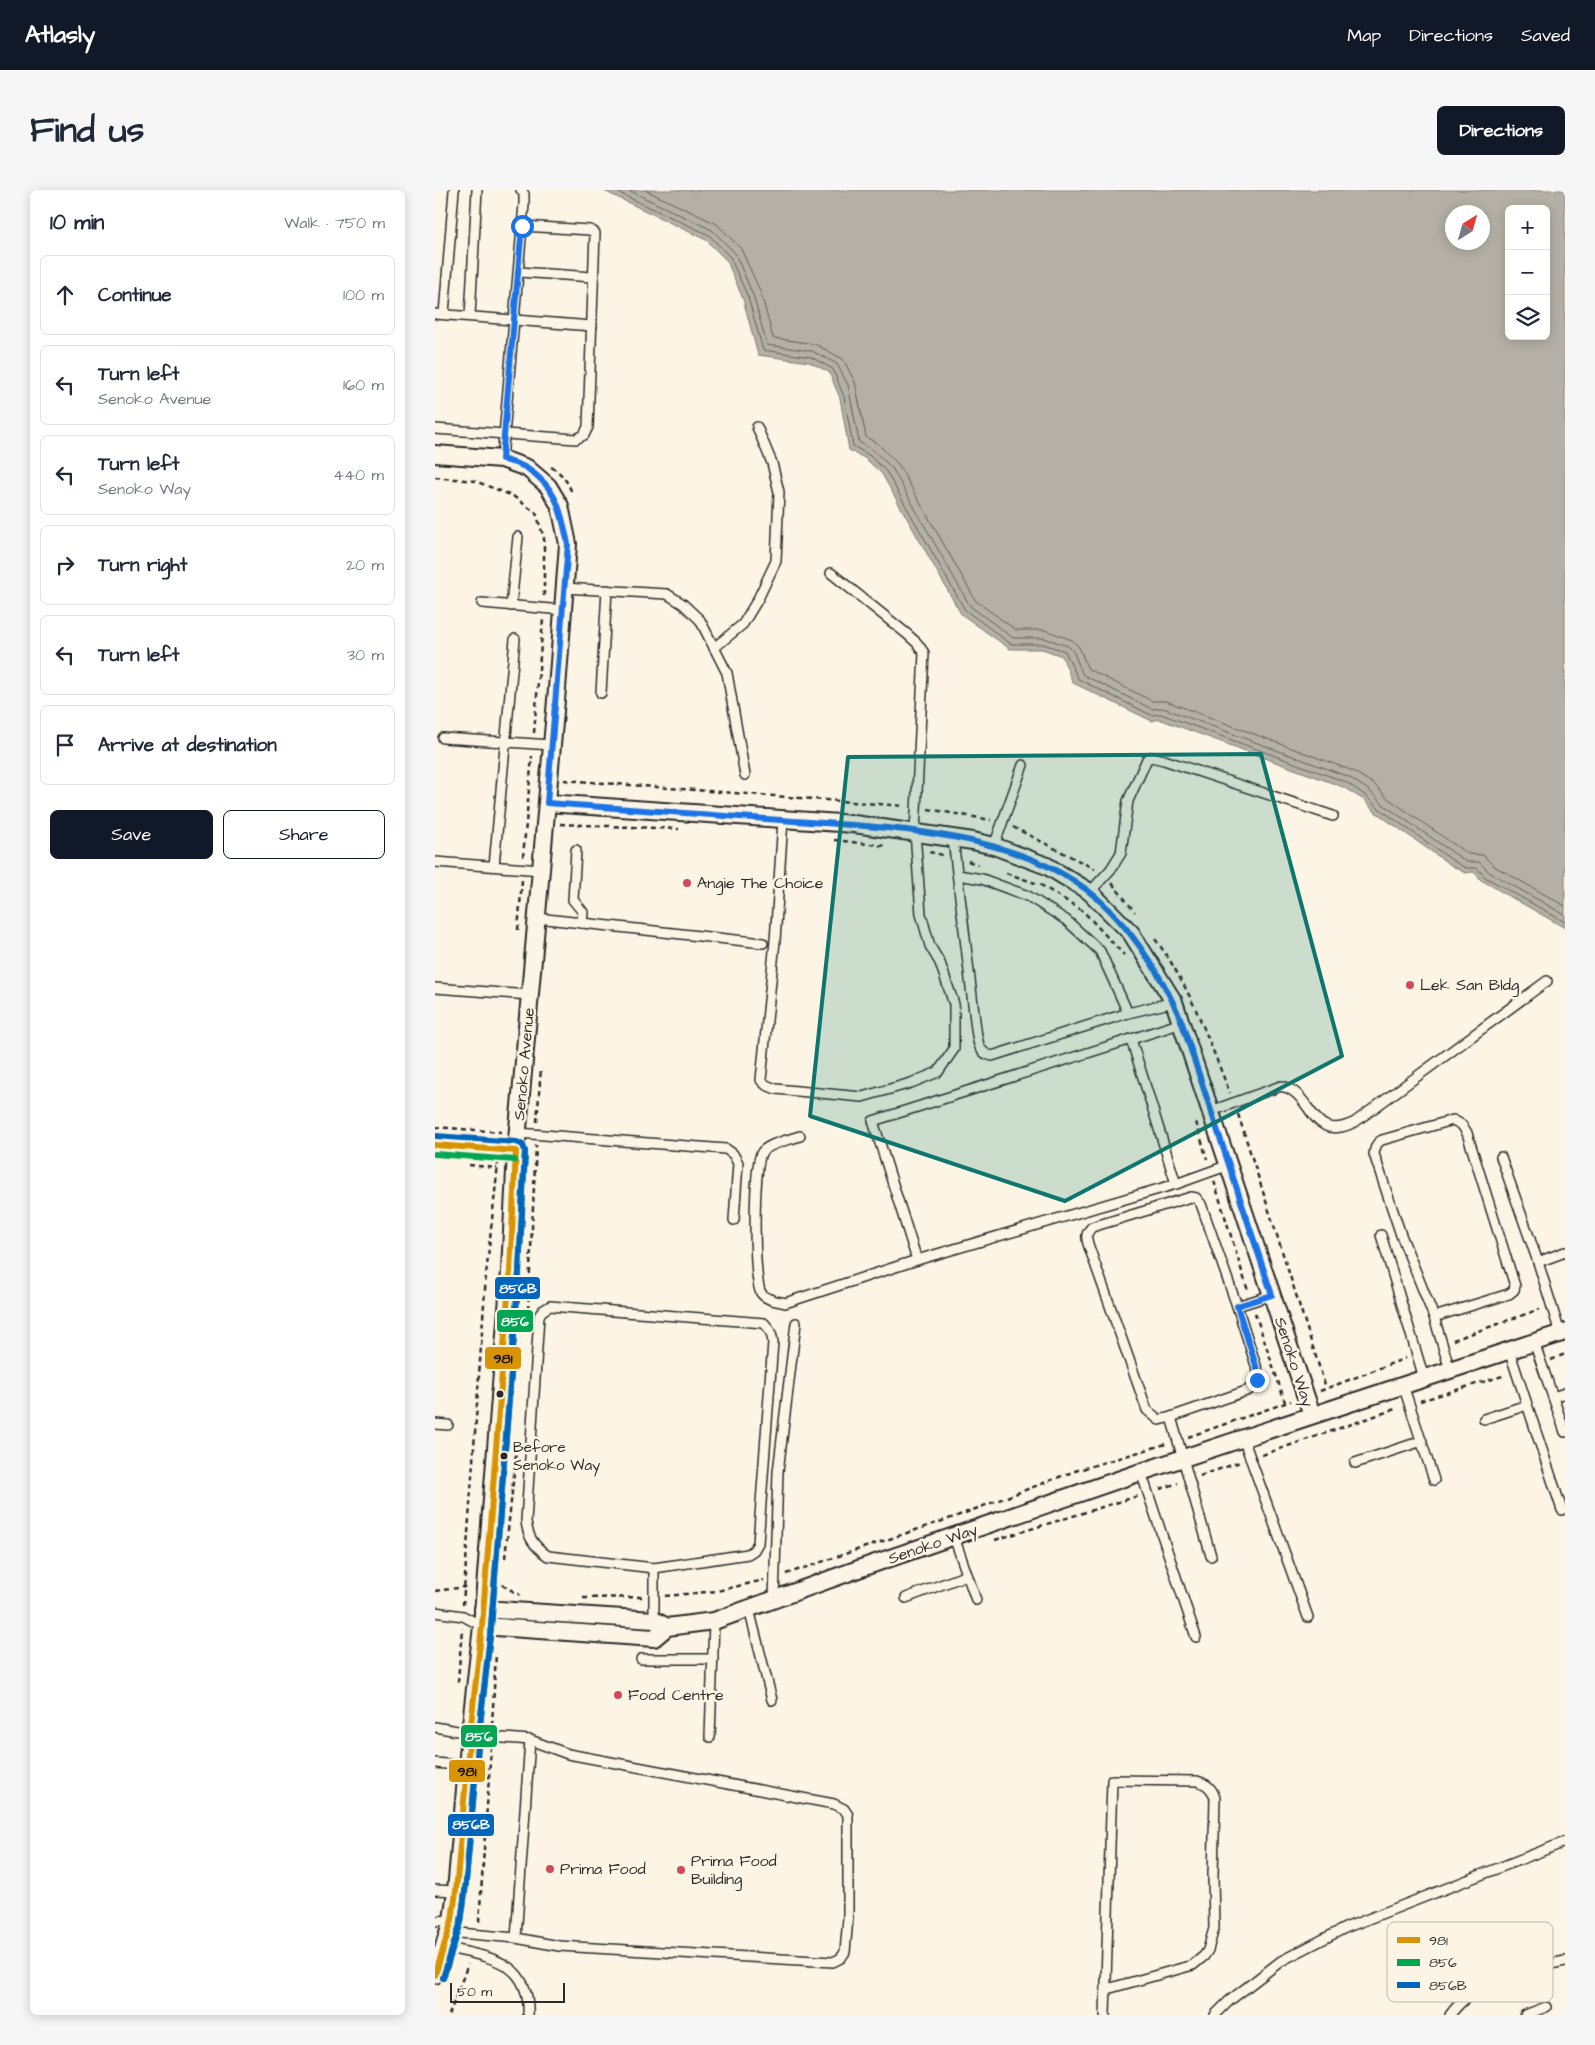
<!DOCTYPE html>
<html lang="en">
<head>
<meta charset="utf-8">
<style>
  :root { --surface:#fff; --page:#f6f6f7; --text:#1f2937; --muted:#747a83; --line:#e0e1e3; --accent:#111827 }
  body { margin:0; font-family:"Architects Daughter",sans-serif; background:var(--page); color:var(--text) }
  .controls { position:absolute; right:15px; top:15px; display:grid; overflow:hidden; border-radius:8px; box-shadow:0 2px 12px #0003 }
  .controls button { width:45px; height:45px; display:grid; place-items:center; padding:0; border:0; border-bottom:1px solid var(--line); background:var(--surface); color:var(--text); font:25px sans-serif }
  .compass { position:absolute; left:1010px; top:15px; width:45px; height:45px; border-radius:50%; background:var(--surface); box-shadow:0 2px 12px #0003; rotate:37deg }
  .scale { position:absolute; left:15px; bottom:12px; width:115px; box-sizing:border-box; padding-left:5px; border:2px solid #2b2b2b; border-top:0; font-size:14px; line-height:18px; white-space:nowrap; color:#2b2b2b; -webkit-text-stroke:4px #fcf5e5; paint-order:stroke }
  .stop { position:absolute; width:15px; height:15px; margin:-11px; border:4px solid #1a73e8; border-radius:50%; background:#fff }
  .stop.end { background:#1a73e8; border-color:#fff; box-shadow:0 1px 5px #0008 }
  .list { margin:0; padding:0; list-style:none }
  h2 { display:flex; justify-content:space-between; align-items:center; height:65px; margin:0; padding:0 20px; font-size:21px }
  h2 small { font-size:16px; font-weight:400; color:var(--muted) }
  .list li { display:grid; grid-template-columns:32px 1fr auto; gap:15px; align-items:center; box-sizing:border-box; height:80px; margin:0 10px 10px; padding:0 10px; border:1px solid var(--line); border-radius:8px }
  .list b { display:block; font-size:19px; white-space:nowrap }
  .list p { margin:0; font-size:16px; white-space:nowrap; color:var(--muted) }
  .list em { font-size:16px; font-style:normal; color:var(--muted) }
  .actions { display:flex; gap:10px; padding:15px 20px }
  .actions a { flex:1; padding:11px 0; border:1px solid var(--accent); border-radius:8px; text-align:center; font-size:18px; color:var(--accent) }
  .actions .main { background:var(--accent); color:#fff }
  .icon { flex:none; width:28px; height:28px; fill:none; stroke:currentColor; stroke-width:2; stroke-linecap:round; stroke-linejoin:round }
  .map { position:relative; flex:none; width:1130px; height:1825px; overflow:hidden; border-radius:8px }
  header { display:flex; align-items:center; gap:30px; box-sizing:border-box; height:70px; padding:0 25px; background:var(--accent); color:#fff }
  header strong { font-size:24px }
  nav { display:flex; gap:28px; margin-inline-start:auto; font-size:18px }
  .intro { display:flex; align-items:center; justify-content:space-between; box-sizing:border-box; height:120px; padding:0 30px }
  h1 { margin:0; font-size:35px }
  .button { padding:12px 22px; border-radius:8px; background:var(--accent); color:#fff; font-size:18px; font-weight:700 }
  main { display:flex; gap:30px; padding:0 30px }
  aside { flex:1; background:var(--surface); border-radius:8px; box-shadow:0 2px 12px #0003 }
  .map>svg:first-child { display:block }
</style>
</head>
<body>
<header>
<strong>Atlasly</strong>
<nav><a>Map</a><a>Directions</a><a>Saved</a></nav>
</header>
<div class="intro"><h1>Find us</h1><a class="button">Directions</a></div>
<main>
<aside>
<h2>10 min<small>Walk · 750 m</small></h2>
<ul class="list">
<li><svg class="icon" aria-label="ahead" viewBox="0 0 24 24"><path d="M12 20V5M6 11l6-6 6 6"/></svg><div><b>Continue</b></div><em>100 m</em></li>
<li><svg class="icon" aria-label="left" viewBox="0 0 24 24"><path d="M17 20v-9H6M10 6l-5 5 5 5"/></svg><div><b>Turn left</b><p>Senoko Avenue</p></div><em>160 m</em></li>
<li><svg class="icon" aria-label="left" viewBox="0 0 24 24"><path d="M17 20v-9H6M10 6l-5 5 5 5"/></svg><div><b>Turn left</b><p>Senoko Way</p></div><em>440 m</em></li>
<li><svg class="icon" aria-label="right" viewBox="0 0 24 24"><path d="M7 20v-9h11M14 6l5 5-5 5"/></svg><div><b>Turn right</b></div><em>20 m</em></li>
<li><svg class="icon" aria-label="left" viewBox="0 0 24 24"><path d="M17 20v-9H6M10 6l-5 5 5 5"/></svg><div><b>Turn left</b></div><em>30 m</em></li>
<li><svg class="icon" aria-label="arrive" viewBox="0 0 24 24"><path d="M6 21V4h12l-3 4 3 4H6"/></svg><div><b>Arrive at destination</b></div></li>
</ul>
<div class="actions"><a class="main">Save</a><a>Share</a></div>
</aside>
<div class="map">
<svg width="1130" height="1825" viewBox="0 0 1130 1825">
  <rect width="100%" height="100%" fill="#fcf5e5"/>
  <filter id="ink" filterUnits="userSpaceOnUse"><feTurbulence type="fractalNoise" baseFrequency=".02" numOctaves="2"/><feDisplacementMap in="SourceGraphic" scale="10" xChannelSelector="R" yChannelSelector="G"/><feConvolveMatrix kernelMatrix="1 2 1 2 8 2 1 2 1" color-interpolation-filters="sRGB"/></filter>
  <g filter="url(#ink)">
    <path fill="#b4b0a5" stroke="#7d7b74" fill-rule="evenodd" d="M167,0H1130V738L1046,690L1039,682L1030,683L1017,676L939,621L929,610L908,597L724,529L717,531L638,493L627,466L607,459H575L526,424L447,284L431,269L414,260L405,208L394,182L374,172L323,165L308,109L292,71L271,50ZM1074,19H1111V146H1074ZM1018,22H1048V52H1018Z"/>
    <g fill="none" stroke-linecap="round" stroke-linejoin="round">
      <g stroke="#62605c" stroke-width="1">
        <polyline points="178,0 274,45 295,67 313,107 328,160 376,167 398,179 409,207 418,256 434,265 451,281 530,420 576,454 608,454 630,461 643,489 716,525 726,524 911,592 931,606 942,617 1020,672 1031,678 1042,678 1050,687 1130,732"/>
        <polyline points="193,0 277,40 300,63 318,105 332,155 377,161 402,174 413,195 424,252 438,260 457,278 535,416 578,448 609,448 633,456 638,461 648,485 717,519 728,518 914,587 935,601 946,613 1023,666 1032,672 1044,672 1054,682 1130,725"/>
        <polyline points="210,0 282,34 306,59 326,103 338,148 380,154 408,169 420,192 431,247 443,254 463,274 541,411 581,440 610,440 637,450 644,457 653,479 717,511 731,511 918,581 940,595 951,607 1027,660 1034,664 1048,665 1059,676 1130,716"/>
      </g>
      <g stroke="#2b2b2b" stroke-width="12">
        <g id="service">
          <polyline points="84,82 158,87"/>
          <polyline points="0,124 157,136"/>
          <polyline points="9,124 19,0"/>
          <polyline points="35,126 42,0"/>
          <polyline points="0,239 141,249 149,245 153,237 160,43 155,40 87,36"/>
          <polyline points="67,269 89,14 89,4 86,0"/>
          <polyline points="129,398 232,404 248,414 265,430 292,483 310,585"/>
          <polyline points="47,413 128,420"/>
          <polyline points="76,416 83,347"/>
          <polyline points="279,458 308,434 323,409 341,371 344,302 337,273 322,237"/>
          <polyline points="166,503 172,400"/>
          <polyline points="8,548 117,555"/>
          <polyline points="348,630 340,751 326,890 331,895 341,899 427,907 476,893 503,882 519,859 519,814 505,773 495,756 486,724 480,642 489,463 482,453 472,444 396,383"/>
          <path d="M518,649L541,839C543,852 543,863 557,866L693,823"/>
          <polyline points="559,656 588,575"/>
          <polyline points="141,660 138,710 148,722 147,733"/>
          <polyline points="0,672 106,680"/>
          <polyline points="59,676 80,449"/>
          <polyline points="523,685 547,689 593,706 631,730 665,761 693,823 739,812"/>
          <polyline points="655,702 676,679 686,663 693,611 712,569 716,567 729,570 898,626"/>
          <polyline points="102,728 328,753"/>
          <polyline points="0,798 95,805"/>
          <polyline points="696,849 741,994"/>
          <path d="M776,921L846,896C879,902 874,955 920,932L1112,791"/>
          <polyline points="83,943 291,959 298,964 303,973 299,1030"/>
          <path d="M365,946C354,950 335,953 327,962C318,974 318,1089 326,1103C331,1110 342,1111 350,1113L482,1070L741,994L794,975"/>
          <polyline points="1066,967 1103,1072 1125,1143"/>
          <polyline points="946,1045 989,1188"/>
          <polyline points="482,1070 438,931 747,833"/>
          <polyline points="1103,1072 1130,1062"/>
          <path d="M115,1116L329,1133C335,1139 337,1144 338,1152L323,1353L319,1360L313,1364L219,1378L113,1366C99,1356 93,1348 91,1331L104,1126L107,1121Z"/>
          <path d="M999,1127L966,1045L939,964C940,958 941,953 947,950L1018,930L1027,935L1032,943L1080,1096L1079,1100L1074,1104L999,1127L1015,1180"/>
          <polyline points="1099,1152 1130,1242"/>
          <polyline points="1074,1160 1127,1320"/>
          <polyline points="968,1195 999,1290"/>
          <polyline points="1118,1207 1130,1203"/>
          <path d="M736,1227L724,1230L712,1220L653,1054C651,1046 651,1043 657,1037L756,1007L761,1008L766,1014L802,1116"/>
          <polyline points="1049,1229 1092,1215"/>
          <polyline points="0,1234 13,1235"/>
          <polyline points="808,1248 873,1427"/>
          <polyline points="920,1273 987,1251"/>
          <polyline points="706,1282 761,1447"/>
          <polyline points="519,1347 541,1410"/>
          <polyline points="776,1366 736,1227 814,1200 824,1185 802,1116 837,1105"/>
          <polyline points="471,1408 532,1385"/>
          <polyline points="339,1411 343,1282 361,1133"/>
          <polyline points="314,1419 337,1510"/>
          <polyline points="0,1422 28,1426 47,1436"/>
          <polyline points="219,1433 219,1378"/>
          <polyline points="206,1469 278,1469"/>
          <polyline points="0,1537 56,1547 95,1550 133,1564 399,1614 409,1619 413,1625 413,1728 410,1762 406,1768 398,1772 124,1756 81,1748 13,1742"/>
          <polyline points="275,1547 279,1431"/>
          <polyline points="0,1573 33,1576"/>
          <polyline points="0,1700 21,1701"/>
          <polyline points="0,1731 17,1730"/>
          <polyline points="81,1748 95,1550"/>
          <path d="M9,1757C51,1767 96,1769 93,1825"/>
          <path d="M670,1825L677,1590L762,1591C772,1594 777,1598 780,1608L778,1685L779,1738L773,1760L769,1766L758,1775L672,1799"/>
          <polyline points="780,1825 794,1811 846,1771 910,1738 1130,1652"/>
          <path d="M1015,1825C1040,1790 1090,1779 1130,1771"/>
          <polyline points="1090,1825 1111,1817"/>
        </g>
      </g>
      <g stroke="#2b2b2b" stroke-width="20">
        <g id="minor">
          <polyline points="0,264 67,269 92,278 113,296 125,316 133,354 122,499 81,961 75,1081 47,1436 35,1543 21,1701 17,1730 0,1785"/>
          <polyline points="112,613 419,634 538,651 559,656 612,676 655,702 696,743 739,812 877,1225"/>
          <polyline points="0,955 81,961"/>
          <polyline points="48,1419 219,1430 232,1437"/>
          <polyline points="47,1436 219,1448 232,1437 279,1431 429,1377 706,1282 1130,1142"/>
        </g>
      </g>
      <g stroke="#2b2b2b" stroke-width="2.5" stroke-dasharray="5 4" stroke-linecap="butt">
        <path d="M116,277C127,283 133,292 137,303"/>
        <polyline points="0,287 40,291 78,306 101,323 109,348 109,408"/>
        <polyline points="99,543 108,429"/>
        <polyline points="129,590 470,616"/>
        <polyline points="493,619 556,630"/>
        <polyline points="125,634 244,639"/>
        <polyline points="578,637 660,679"/>
        <polyline points="399,650 451,656"/>
        <polyline points="494,662 508,665"/>
        <polyline points="88,667 97,566"/>
        <polyline points="533,671 544,675"/>
        <polyline points="571,683 606,695 648,721 689,765"/>
        <polyline points="677,693 700,722"/>
        <polyline points="83,740 87,690"/>
        <path d="M720,749C755,795 773,849 795,903"/>
        <polyline points="803,924 891,1198"/>
        <polyline points="102,932 106,878"/>
        <polyline points="761,932 772,969"/>
        <polyline points="0,937 66,942"/>
        <polyline points="34,975 62,978"/>
        <polyline points="779,991 813,1101"/>
        <polyline points="93,1120 101,955"/>
        <polyline points="820,1123 850,1212"/>
        <polyline points="1018,1150 1105,1119"/>
        <polyline points="1116,1170 1130,1164"/>
        <polyline points="885,1201 971,1168"/>
        <polyline points="985,1211 1071,1185"/>
        <polyline points="753,1247 856,1211"/>
        <polyline points="827,1265 963,1218"/>
        <polyline points="765,1286 805,1272"/>
        <polyline points="725,1299 743,1293"/>
        <polyline points="560,1350 703,1306"/>
        <polyline points="70,1368 82,1255"/>
        <polyline points="351,1384 522,1326 640,1281 731,1254"/>
        <polyline points="67,1395 85,1405"/>
        <polyline points="0,1401 30,1397"/>
        <polyline points="230,1406 282,1401 329,1390"/>
        <polyline points="148,1408 208,1407"/>
        <polyline points="28,1415 51,1085 63,974"/>
        <polyline points="23,1492 27,1438"/>
        <polyline points="57,1535 61,1463"/>
        <polyline points="44,1732 56,1558"/>
        <polyline points="14,1825 33,1774"/>
      </g>
      <use href="#service" stroke="#fcf5e5" stroke-width="9"/>
      <use href="#minor" stroke="#fcf5e5" stroke-width="16"/>
      <g stroke="#fcf5e5" stroke-width="10">
        <g id="bus-1">
          <polyline points="0,955 81,961"/>
          <polyline points="0,1785 17,1730 21,1701 35,1543 47,1436 75,1081 81,961"/>
        </g>
      </g>
      <g stroke="#fcf5e5" stroke-width="10">
        <g id="bus-2">
          <polyline points="0,964 80,970"/>
          <polyline points="8,1788 26,1732 30,1702 44,1544 56,1437 84,1082 90,961"/>
        </g>
      </g>
      <g stroke="#fcf5e5" stroke-width="10">
        <polyline id="bus-3" points="1,946 82,952 88,955 90,961 84,1082 56,1437 44,1544 30,1702 26,1732 8,1788"/>
      </g>
      <use href="#bus-1" stroke="#d89406" stroke-width="6"/>
      <use href="#bus-2" stroke="#00a651" stroke-width="6"/>
      <use href="#bus-3" stroke="#0065bd" stroke-width="6"/>
    </g>
  </g>
  <g fill="none" stroke-linecap="round" stroke-linejoin="round" filter="url(#ink)">
    <path stroke="#1a73e8" stroke-width="6" d="M87,36L67,269C75,272 86,274 93,279C123,299 126,322 133,354L112,613C190,619 268,624 346,630C440,637 565,639 645,695C688,724 728,785 747,833L837,1105L802,1116L824,1185L822,1190"/>
  </g>
  <path fill="#0f766e" fill-opacity="0.2" stroke="#0f766e" stroke-width="4" stroke-linejoin="round" d="M826,564L907,866L630,1011L375,926L413,567Z"/>
  <g fill="#d1495b" stroke="#fcf5e5" stroke-width="2">
    <circle cx="252" cy="693" r="5"/>
    <circle cx="975" cy="795" r="5"/>
    <circle cx="183" cy="1505" r="5"/>
    <circle cx="115" cy="1679" r="5"/>
    <circle cx="246" cy="1680" r="5"/>
  </g>
  <g fill="#2b2b2b" stroke="#fcf5e5" stroke-width="2">
    <circle cx="65" cy="1204" r="4.5"/>
    <circle cx="69" cy="1266" r="4.5"/>
  </g>
  <g text-anchor="middle" dominant-baseline="central" stroke-width="5" stroke-linejoin="round" paint-order="stroke">
    <g font-size="15" fill="#2b2b2b" stroke="#fcf5e5" text-anchor="start">
      <text x="78" y="1257">Before<tspan x="78" dy="18">Senoko Way</tspan></text>
    </g>
    <g font-size="16" fill="#2b2b2b" stroke="#fcf5e5" text-anchor="start">
      <text x="262" y="693">Angie The Choice</text>
      <text x="985" y="795">Lek San Bldg</text>
      <text x="193" y="1505">Food Centre</text>
      <text x="256" y="1671">Prima Food<tspan x="256" dy="18">Building</tspan></text>
      <text x="125" y="1679">Prima Food</text>
    </g>
    <g font-size="16" fill="#2b2b2b" stroke="#fcf5e5">
      <text transform="translate(89 874) rotate(-85)">Senoko Avenue</text>
      <text transform="translate(859 1172) rotate(72)">Senoko Way</text>
      <text transform="translate(498 1354) rotate(-19)">Senoko Way</text>
    </g>
  </g>
  <rect x="952" y="1732" width="166" height="80" rx="8" fill="#fcf5e5" stroke="#bdb8ad" stroke-width="1"/>
  <rect x="962" y="1747" width="23" height="6" fill="#d89406"/>
  <rect x="962" y="1769" width="23" height="7" fill="#00a651"/>
  <rect x="962" y="1792" width="23" height="6" fill="#0065bd"/>
  <g font-size="14" fill="#2b2b2b">
    <text x="994" y="1755">981</text>
    <text x="994" y="1777">856</text>
    <text x="994" y="1800">856B</text>
  </g>
  <g stroke="#fcf5e5" stroke-width="2">
    <rect x="59" y="1086" width="47" height="24" rx="5" fill="#0065bd"/>
    <rect x="61" y="1119" width="38" height="24" rx="5" fill="#00a651"/>
    <rect x="49" y="1156" width="38" height="24" rx="5" fill="#d89406"/>
    <rect x="25" y="1534" width="38" height="24" rx="5" fill="#00a651"/>
    <rect x="13" y="1569" width="38" height="24" rx="5" fill="#d89406"/>
    <rect x="12" y="1623" width="48" height="24" rx="5" fill="#0065bd"/>
  </g>
  <g font-size="14" text-anchor="middle" font-weight="bold" fill="#fff">
    <text x="83" y="1103">856B</text>
    <text x="80" y="1136">856</text>
    <text x="44" y="1551">856</text>
    <text x="36" y="1639">856B</text>
  </g>
  <g font-size="14" text-anchor="middle" font-weight="bold" fill="#111">
    <text x="68" y="1173">981</text>
    <text x="32" y="1586">981</text>
  </g>
</svg>
<div class="controls">
<button>+</button>
<button>−</button>
<button><svg class="icon" aria-label="layers" viewBox="0 0 24 24"><path d="M12 4l9 5-9 5-9-5zM3 14l9 5 9-5"/></svg></button>
</div>
<svg class="compass" viewBox="-18 -18 36 36"><path d="M0-13l5 13h-10z" fill="#e53935"/><path d="M0 13l5-13h-10z" fill="#747a83"/></svg>
<div class="scale">50 m</div>
<div class="stop" style="left:87px;top:36px"></div>
<div class="stop end" style="left:822px;top:1190px"></div>
</div>
</main>
</body>
</html>
